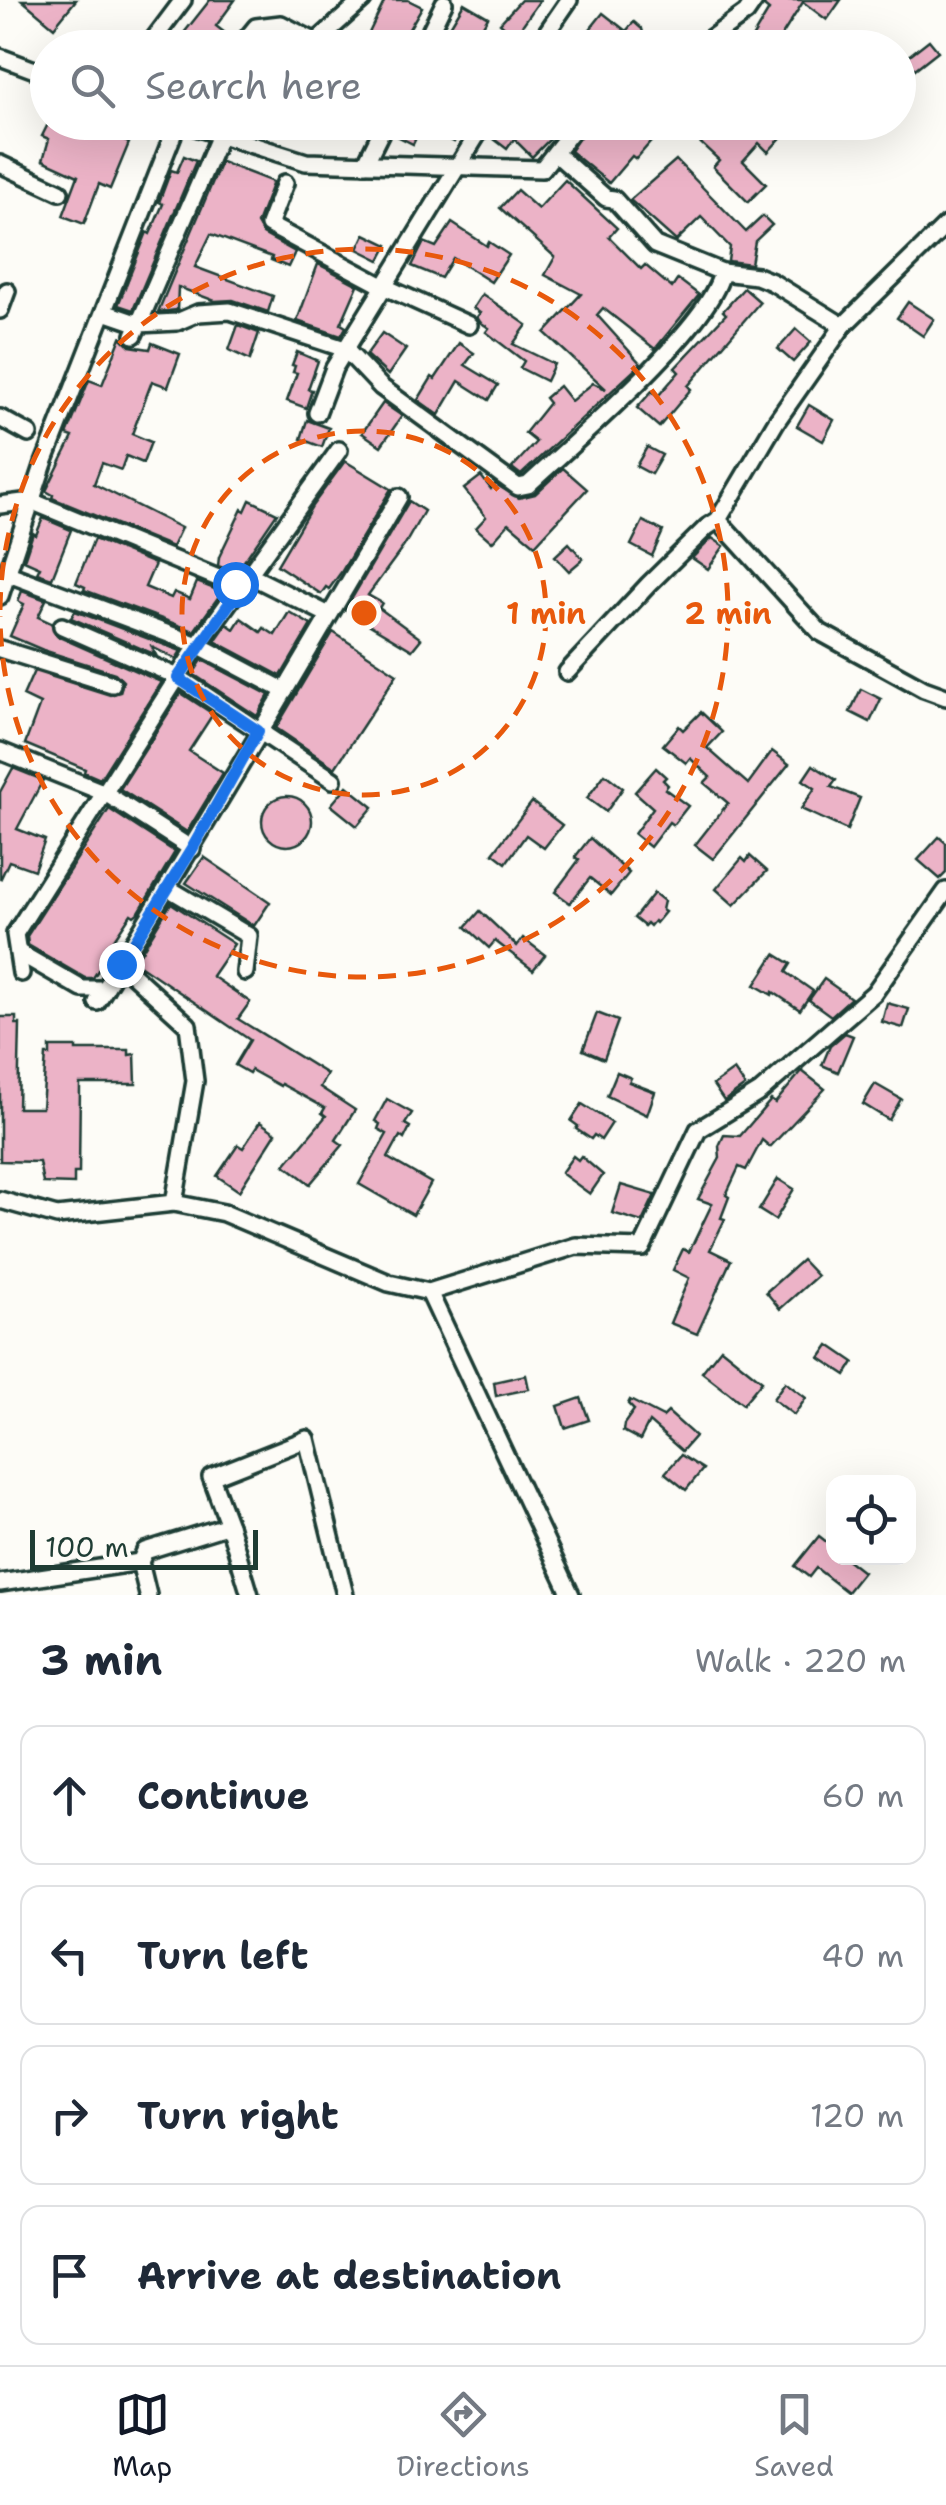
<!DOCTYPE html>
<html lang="en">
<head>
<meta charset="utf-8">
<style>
  :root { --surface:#fff; --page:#f6f6f7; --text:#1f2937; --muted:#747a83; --line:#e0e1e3; --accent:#111827 }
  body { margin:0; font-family:"Shantell Sans",sans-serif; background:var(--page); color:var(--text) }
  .controls { position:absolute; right:30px; bottom:30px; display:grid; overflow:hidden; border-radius:20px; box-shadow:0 10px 40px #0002 }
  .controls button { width:90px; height:90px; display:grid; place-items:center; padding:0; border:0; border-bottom:2px solid var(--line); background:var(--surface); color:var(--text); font:50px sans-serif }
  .scale { position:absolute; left:30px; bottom:25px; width:228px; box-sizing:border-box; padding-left:10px; border:5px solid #1f3d34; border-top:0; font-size:28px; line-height:35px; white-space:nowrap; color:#1f3d34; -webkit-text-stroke:8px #fdfcf7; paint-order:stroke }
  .stop { position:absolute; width:30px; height:30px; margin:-22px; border:8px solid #1a73e8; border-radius:50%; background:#fff }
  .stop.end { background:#1a73e8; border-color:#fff; box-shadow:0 2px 10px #0008 }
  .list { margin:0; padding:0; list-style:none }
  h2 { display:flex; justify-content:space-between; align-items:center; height:130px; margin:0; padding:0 40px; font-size:42px }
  h2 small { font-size:32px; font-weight:400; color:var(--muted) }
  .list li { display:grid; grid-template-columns:65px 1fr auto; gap:30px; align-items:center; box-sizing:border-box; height:140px; margin:0 20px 20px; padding:0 20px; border:2px solid var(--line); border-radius:20px }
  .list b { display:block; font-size:38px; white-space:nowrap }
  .list em { font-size:32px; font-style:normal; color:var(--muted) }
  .icon { flex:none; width:55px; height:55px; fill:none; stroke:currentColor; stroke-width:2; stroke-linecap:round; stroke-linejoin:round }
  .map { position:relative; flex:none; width:946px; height:1595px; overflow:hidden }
  .search { position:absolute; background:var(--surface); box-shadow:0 10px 40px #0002; left:30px; right:30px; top:30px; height:110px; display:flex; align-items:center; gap:25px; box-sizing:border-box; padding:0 35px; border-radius:55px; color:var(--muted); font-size:38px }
  .sheet { height:770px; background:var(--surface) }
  nav { display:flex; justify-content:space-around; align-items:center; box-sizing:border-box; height:140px; border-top:2px solid var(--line); background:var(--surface); font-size:28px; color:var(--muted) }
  nav a { display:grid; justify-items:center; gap:5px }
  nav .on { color:var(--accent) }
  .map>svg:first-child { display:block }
</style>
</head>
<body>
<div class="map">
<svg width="946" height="1595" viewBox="0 0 946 1595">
  <rect width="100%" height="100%" fill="#fdfcf7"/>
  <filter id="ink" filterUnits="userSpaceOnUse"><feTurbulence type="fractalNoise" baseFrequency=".01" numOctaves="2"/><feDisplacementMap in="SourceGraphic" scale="20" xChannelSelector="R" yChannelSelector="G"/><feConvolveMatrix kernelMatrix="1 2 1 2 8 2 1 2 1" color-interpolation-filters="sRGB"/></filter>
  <g filter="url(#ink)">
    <g fill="#ecb3c7" stroke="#1f3d34" stroke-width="2.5">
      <polygon points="22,0 76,0 54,27"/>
      <polygon points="210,0 235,0 216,26 229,36 220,48 172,48"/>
      <polygon points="385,0 408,0 422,7 398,48 376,48 381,38 369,33"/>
      <polygon points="521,0 540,0 515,36 500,23"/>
      <polygon points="766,0 841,0 827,20 803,2 774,48 746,48 769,10 764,6"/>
      <polygon points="464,3 488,17 478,34 472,30 464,48 437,48"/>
      <polygon points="603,13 626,31 634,22 642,29 647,48 624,48 612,37 603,48 575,48"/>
      <polygon points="929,40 938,51 915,69 913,67 898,83 898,64"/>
      <polygon points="49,122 81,122 129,143 110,189 99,184 84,224 63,216 78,176 43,160 49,139 42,136"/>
      <polygon points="401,122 455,122 462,127 454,142 422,125 413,144 395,135"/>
      <polygon points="499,122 541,122 554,135 532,157 514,139 507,149 490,136"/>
      <polygon points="590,122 668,122 636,159 632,156 609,183 570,151"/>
      <polygon points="705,122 720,122 731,133 741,122 778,122 787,131 768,152 759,143 743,161 766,184 748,202 713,167 719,160 693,136"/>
      <polygon points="184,156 196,161 133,310 118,305 147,232 150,234 163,204 159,202 171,170 177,172"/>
      <polygon points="676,160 746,232 763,216 772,225 755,241 751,264 728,261 730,247 701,217 676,241 630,200"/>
      <polygon points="221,162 273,182 257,224 263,234 295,252 288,267 271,260 272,257 211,234 195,267 273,296 268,312 233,300 215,301 178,287 177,310 158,312"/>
      <polygon points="565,180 617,228 609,237 641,269 645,265 672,288 678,279 699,295 655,349 603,308 597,315 641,364 521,475 512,468 536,442 525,433 549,403 545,398 559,386 571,401 593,383 606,389 545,333 581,294 545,275 555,257 500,208 517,190 538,209"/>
      <polygon points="452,223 487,246 489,242 509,255 491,282 453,258 441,278 412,266 424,242 436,247"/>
      <polygon points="365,234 388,245 380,260 358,249"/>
      <polygon points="318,264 358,285 341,324 346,327 341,336 297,321"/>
      <polygon points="744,288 760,302 688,386 691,389 659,427 637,408 652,391 658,396 679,372 675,368 726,314 723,311"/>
      <polygon points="482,294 527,325 513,344 554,364 546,381 520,368 524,361 486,332 489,328 480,322 477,317 480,313 473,308"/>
      <polygon points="908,302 934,319 923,336 897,318"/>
      <polygon points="238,325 259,333 250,360 229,350"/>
      <polygon points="796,329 811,342 793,362 778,349"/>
      <polygon points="382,333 406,349 388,375 366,355"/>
      <polygon points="121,337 130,346 150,349 152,343 180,354 168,387 152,381 132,434 151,442 143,463 126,456 121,470 102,463 94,484 181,528 172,547 52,498 53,495 46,491 73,437 67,435 89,380 102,385"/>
      <polygon points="459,343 474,353 465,365 498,385 489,400 459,381 439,415 418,400 432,377 435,379"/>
      <polygon points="297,352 318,361 308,389 312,390 306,408 287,401 297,373 293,372 295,366 292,365"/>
      <polygon points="383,403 402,416 381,446 362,433"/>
      <polygon points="809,405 834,420 823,441 797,426"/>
      <polygon points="307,420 329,428 322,447 301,439"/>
      <polygon points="647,447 662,455 651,474 636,466"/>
      <polygon points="345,461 391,489 342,571 329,589 326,587 321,594 277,565 312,506"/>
      <polygon points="563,468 587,489 535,545 509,523 492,542 476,528 486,517 464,489 481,476 491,489 495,484 519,498 535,494"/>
      <polygon points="250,500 277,513 240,567 234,572 218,566 219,557 242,509 245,511"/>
      <polygon points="409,501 424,511 404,546 368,595 382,603 379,608 421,639 412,650 345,610"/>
      <polygon points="43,518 71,530 52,578 37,573 40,567 24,560 33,533 36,535"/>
      <polygon points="643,521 663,531 652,556 631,545"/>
      <polygon points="712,538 724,546 708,569 692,558"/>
      <polygon points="94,539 155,564 145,587 171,598 174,592 190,599 197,582 222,592 194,631 84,590 85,587 76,583"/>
      <polygon points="569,543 583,559 569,571 555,556"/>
      <polygon points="22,591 46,600 38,617 51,623 57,636 161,682 100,779 84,772 85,769 25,744 40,704 23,696 34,671 110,695 120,692 123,681 115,673 43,650 10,636 24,604 18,601"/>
      <polygon points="75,611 181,651 176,659 152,647 156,655 71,618"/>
      <polygon points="289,612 311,625 281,676 215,641 227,624 234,629 241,618 261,632 264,628 275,635"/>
      <polygon points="333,632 397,674 335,768 276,728"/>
      <polygon points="202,660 269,695 257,716 193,674"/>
      <polygon points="861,689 881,699 870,722 850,712"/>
      <polygon points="181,693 213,714 189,751 223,773 187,832 120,789"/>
      <polygon points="701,712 722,732 707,748 748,784 772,751 789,764 713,859 695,845 728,803 704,783 710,777 690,758 686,763 663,745 679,726 683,730"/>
      <polygon points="813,765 836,780 831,787 860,798 847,830 801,809 815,788 803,780"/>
      <polygon points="13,768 43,780 17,829 45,840 34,870 9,861 0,880 0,792"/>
      <polygon points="656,768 666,777 663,780 668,785 665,789 688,806 673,825 669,822 650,847 634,834 653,808 635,792"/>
      <polygon points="605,774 623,788 606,812 587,798"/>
      <polygon points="347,786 373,807 357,826 331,805"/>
      <circle cx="287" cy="821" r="25"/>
      <polygon points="532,802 562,825 544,848 526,835 506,863 493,853"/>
      <polygon points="109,809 175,852 139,912 134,916 131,914 103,956 106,958 93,978 85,978 28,945 27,936"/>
      <polygon points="939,837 946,843 946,873 940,879 918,860"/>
      <polygon points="590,838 629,873 611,895 590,878 570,903 555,892 579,860 575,857"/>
      <polygon points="750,856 767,871 734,905 716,889 742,858 746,862"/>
      <polygon points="204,857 270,902 254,926 186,883"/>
      <polygon points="654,893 664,901 662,910 665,912 656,923 654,921 650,926 647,923 644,926 634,918"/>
      <polygon points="171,903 234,944 212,976 250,1002 238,1019 327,1074 320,1087 355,1110 336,1140 343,1145 310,1184 285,1165 326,1116 322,1113 325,1108 281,1084 280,1086 251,1070 249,1073 235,1065 250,1040 135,962"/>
      <polygon points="480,911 517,946 523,938 545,955 533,970 495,941 489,948 466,927"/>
      <polygon points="775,954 791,964 786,972 813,991 800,1010 773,992 772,995 755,985"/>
      <polygon points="824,979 851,998 831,1016 809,1000"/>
      <polygon points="887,1003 909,1009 903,1028 882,1022"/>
      <polygon points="597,1013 618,1021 604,1059 583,1050"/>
      <polygon points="0,1017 16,1017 16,1024 20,1024 18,1108 42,1108 46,1055 50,1055 50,1047 76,1047 76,1050 129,1050 129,1055 135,1054 136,1084 80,1084 79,1173 74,1173 74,1184 43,1183 39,1162 0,1161"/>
      <polygon points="845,1033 853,1036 838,1072 822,1065 830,1046"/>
      <polygon points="734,1070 745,1086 724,1101 713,1085"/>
      <polygon points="802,1071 825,1089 770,1147 762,1140 746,1170 739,1167 726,1195 729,1197 721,1218 725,1219 710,1250 731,1260 697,1334 670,1323 689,1278 673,1270 683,1249 689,1252 712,1204 698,1199 720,1158 719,1146 724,1135 740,1136 771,1100 775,1103"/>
      <polygon points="617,1072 631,1078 629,1082 655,1092 647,1115 607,1096"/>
      <polygon points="875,1084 901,1099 889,1120 863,1104"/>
      <polygon points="387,1099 412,1113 405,1124 410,1127 404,1139 400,1136 388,1158 431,1183 413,1215 359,1184 387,1134 378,1129 380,1124 375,1121"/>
      <polygon points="582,1104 612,1123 601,1140 594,1135 591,1139 576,1129 578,1126 571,1121"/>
      <polygon points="260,1122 276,1133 239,1191 217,1176 238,1145 243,1148"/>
      <polygon points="573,1156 578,1160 581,1156 603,1175 590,1194 561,1173"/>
      <polygon points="778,1179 794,1189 775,1220 759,1210"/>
      <polygon points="621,1185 655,1195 642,1222 612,1213"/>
      <polygon points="802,1260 817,1276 780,1309 766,1292"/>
      <polygon points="829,1345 854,1362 846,1375 820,1358"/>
      <polygon points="721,1348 762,1381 743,1404 702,1372"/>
      <polygon points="526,1375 529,1389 496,1396 494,1382"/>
      <polygon points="785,1382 806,1398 794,1415 773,1399"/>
      <polygon points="581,1398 589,1420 565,1428 558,1406"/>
      <polygon points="630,1400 663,1417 668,1412 695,1436 682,1451 649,1422 640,1440 623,1431 624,1424 634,1410 628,1404"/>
      <polygon points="681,1455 703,1469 686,1490 665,1473"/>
      <polygon points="819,1536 833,1547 834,1558 845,1558 863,1572 847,1592 816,1568 809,1577 795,1566"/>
    </g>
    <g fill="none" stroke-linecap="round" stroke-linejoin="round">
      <g stroke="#1f3d34" stroke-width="22">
        <g id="minor">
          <polyline points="147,48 183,0"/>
          <polyline points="239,48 256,27 281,24 316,42 363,0"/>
          <polyline points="422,48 444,3"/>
          <polyline points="536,48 569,0"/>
          <polyline points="697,48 746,13 755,0"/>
          <polyline points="0,57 48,75"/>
          <polyline points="180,122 306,162 542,169 579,122"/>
          <polyline points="555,153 606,198 614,199 655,245 722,272 757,276 772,282 843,326 776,422 718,520 707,527 649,584 567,672"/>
          <polyline points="0,164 60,192"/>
          <polyline points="365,164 386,122"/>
          <polyline points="285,183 269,225 383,286 469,325"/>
          <polyline points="0,310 7,291"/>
          <path d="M104,312L139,324L177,322L198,313L230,311L345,349L381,387L518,487L528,485C573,443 711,326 722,272"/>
          <polyline points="843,326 946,225"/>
          <polyline points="134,335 220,135"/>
          <polyline points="317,413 334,368 485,122"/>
          <polyline points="0,418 29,434"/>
          <polyline points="0,505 31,501 235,585 249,575 329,615"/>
          <polyline points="718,520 820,632 924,689 946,697"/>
          <polyline points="6,573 198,645 285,691"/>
          <polyline points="0,596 44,463 178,122"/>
          <polyline points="62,626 178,677 333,780"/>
          <polyline points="0,649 112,684"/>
          <polyline points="0,751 105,793 192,849"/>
          <polyline points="168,888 249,936 245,972"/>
          <polyline points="18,952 82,989 105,989"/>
          <polyline points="21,973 15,934 198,645 339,450"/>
          <path d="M97,1002C200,835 300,666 399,497"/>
          <polyline points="0,1200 57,1216 174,1203 195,1081 188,1025 121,964"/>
          <polyline points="174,1203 224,1213 389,1283 429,1292 576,1246 642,1248 698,1130 760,1092 874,993 946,891"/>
          <polyline points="429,1292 571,1595"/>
          <polyline points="229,1525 250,1595"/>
          <polyline points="0,1583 140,1562"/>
          <polyline points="148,1595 140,1562 145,1551 229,1525 211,1477 307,1439 345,1595"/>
        </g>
      </g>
      <use href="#minor" stroke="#fdfcf7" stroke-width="15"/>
    </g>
  </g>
  <g fill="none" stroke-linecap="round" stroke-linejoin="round" filter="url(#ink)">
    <polyline stroke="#1a73e8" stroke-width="12" points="121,964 192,849 258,731 178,678 249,575 235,584"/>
  </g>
  <g fill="none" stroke="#e8590c" stroke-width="5" stroke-dasharray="18 12">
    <circle cx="364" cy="613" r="182"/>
    <path d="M0 610A364 364 0 1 1 0 616"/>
  </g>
  <circle cx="364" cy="613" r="15" fill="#e8590c" stroke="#fdfcf7" stroke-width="5"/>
  <g font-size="30" text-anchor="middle" font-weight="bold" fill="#e8590c" stroke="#fdfcf7" stroke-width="9" stroke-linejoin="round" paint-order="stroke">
    <text x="546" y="624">1 min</text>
    <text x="728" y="624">2 min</text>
  </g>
</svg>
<div class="controls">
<button><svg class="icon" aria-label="locate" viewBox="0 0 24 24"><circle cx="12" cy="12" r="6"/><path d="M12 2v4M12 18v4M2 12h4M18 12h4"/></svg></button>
</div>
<div class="scale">100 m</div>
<div class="stop" style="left:235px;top:584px"></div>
<div class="stop end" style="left:121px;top:964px"></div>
<div class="search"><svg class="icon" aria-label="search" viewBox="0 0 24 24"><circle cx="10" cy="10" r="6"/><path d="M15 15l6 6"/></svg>Search here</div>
</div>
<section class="sheet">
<h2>3 min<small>Walk · 220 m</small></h2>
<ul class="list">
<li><svg class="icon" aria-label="ahead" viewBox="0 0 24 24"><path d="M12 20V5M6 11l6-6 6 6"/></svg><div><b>Continue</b></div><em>60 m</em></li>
<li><svg class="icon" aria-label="left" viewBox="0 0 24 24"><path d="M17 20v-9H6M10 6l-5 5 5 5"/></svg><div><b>Turn left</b></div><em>40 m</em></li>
<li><svg class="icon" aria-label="right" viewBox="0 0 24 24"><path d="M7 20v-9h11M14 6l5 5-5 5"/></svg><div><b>Turn right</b></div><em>120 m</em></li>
<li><svg class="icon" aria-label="arrive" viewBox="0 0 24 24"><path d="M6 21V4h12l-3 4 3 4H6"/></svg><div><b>Arrive at destination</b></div></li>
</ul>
</section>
<nav>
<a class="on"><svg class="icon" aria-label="map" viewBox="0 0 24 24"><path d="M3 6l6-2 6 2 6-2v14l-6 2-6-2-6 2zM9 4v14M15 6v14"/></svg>Map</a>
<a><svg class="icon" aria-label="directions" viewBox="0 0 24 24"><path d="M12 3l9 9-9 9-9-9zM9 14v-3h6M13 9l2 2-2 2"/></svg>Directions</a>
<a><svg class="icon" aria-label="saved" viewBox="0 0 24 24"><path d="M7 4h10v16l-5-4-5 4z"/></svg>Saved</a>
</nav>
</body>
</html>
